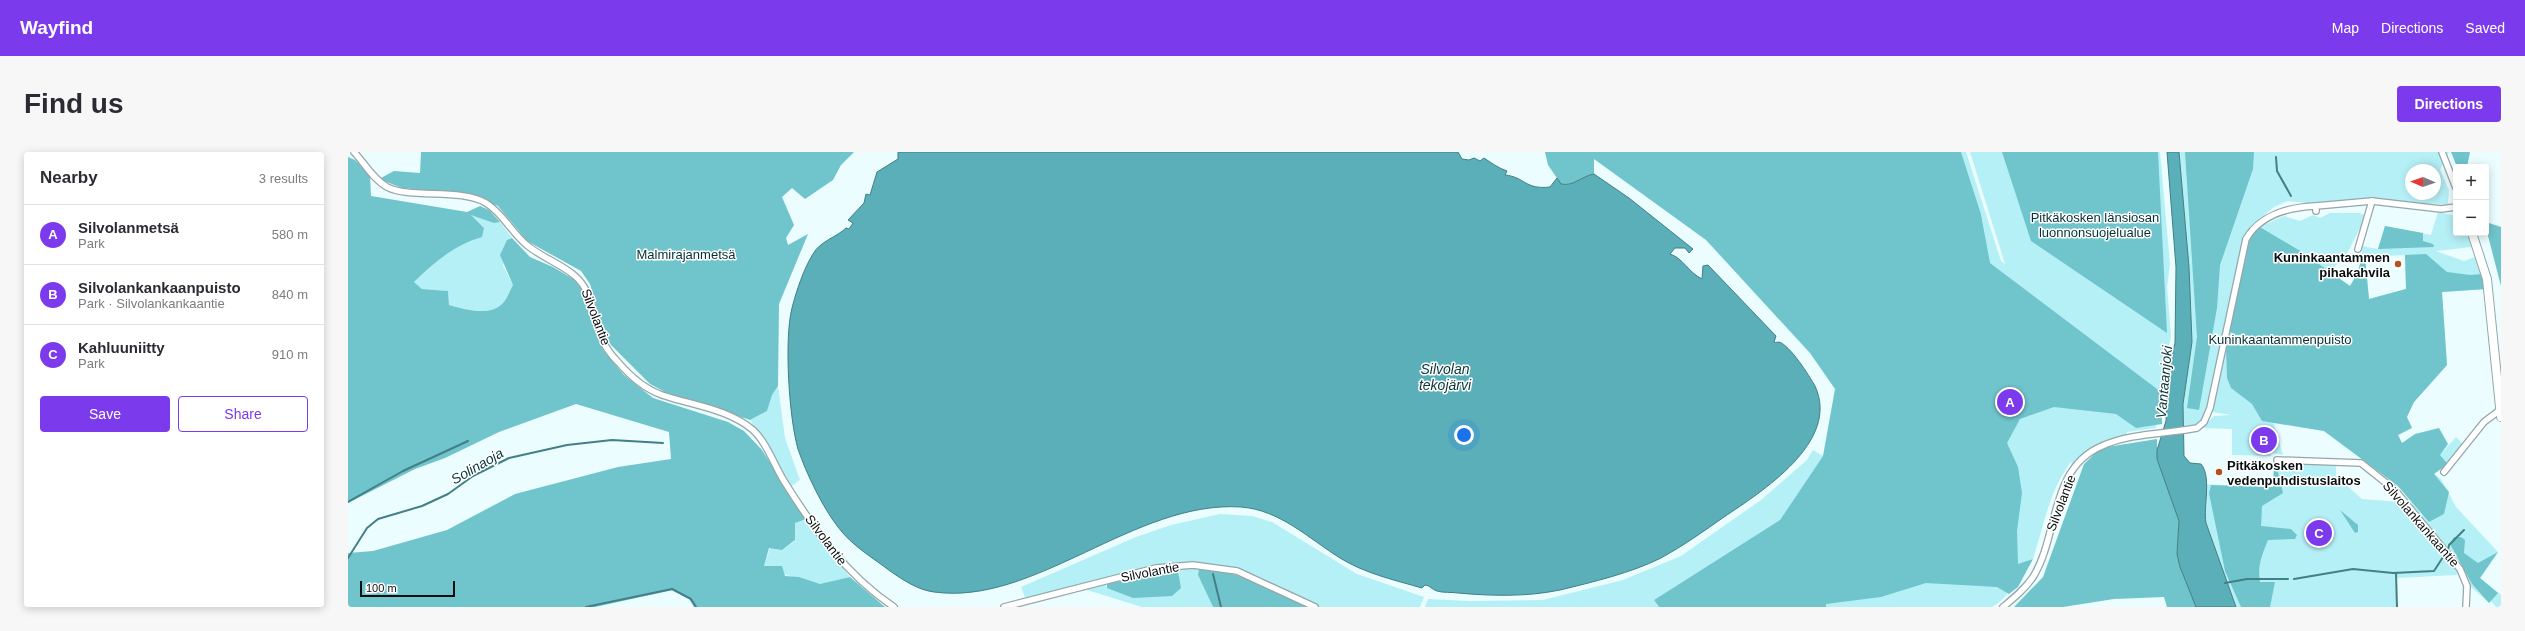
<!DOCTYPE html>
<html lang="en">
<head>
<meta charset="utf-8">
<style>
  :root { --surface:#fff; --page:#f7f7f7; --text:#2b2b33; --muted:#7c7c81; --line:#e1e1e2; --accent:#7c3aed }
  body { margin:0; font-family:Arial,sans-serif; background:var(--page); color:var(--text) }
  .controls { position:absolute; right:12px; top:12px; display:grid; overflow:hidden; border-radius:4px; box-shadow:0 2px 10px #0003 }
  .controls button { width:36px; height:36px; display:grid; place-items:center; padding:0; border:0; border-bottom:1px solid var(--line); background:var(--surface); color:var(--text); font:20px sans-serif }
  .compass { position:absolute; left:2057px; top:12px; width:36px; height:36px; border-radius:50%; background:var(--surface); box-shadow:0 2px 10px #0003; rotate:272deg }
  .scale { position:absolute; left:12px; bottom:10px; width:95px; box-sizing:border-box; padding-left:4px; border:2px solid #090f10; border-top:0; font-size:11px; line-height:14px; white-space:nowrap; color:#090f10; -webkit-text-stroke:3px #fff; paint-order:stroke }
  .you { position:absolute; left:1116px; top:283px; width:14px; height:14px; margin:-10px; border:3px solid #fff; border-radius:50%; background:#1a73e8; box-shadow:0 0 0 6px #1a73e833 }
  .badge { display:grid; place-items:center; width:26px; height:26px; border-radius:50%; background:var(--accent); color:#fff; font-size:13px; font-weight:700 }
  .pin { position:absolute; translate:-50% -50%; border:2px solid #fff; box-shadow:0 1px 4px #0006 }
  .list { margin:0; padding:0; list-style:none }
  h2 { display:flex; justify-content:space-between; align-items:center; height:52px; margin:0; padding:0 16px; font-size:17px }
  h2 small { font-size:13px; font-weight:400; color:var(--muted) }
  .list li { display:grid; grid-template-columns:26px 1fr auto; gap:12px; align-items:center; box-sizing:border-box; height:60px; padding:0 16px; border-top:1px solid var(--line) }
  .list b { display:block; font-size:15px; white-space:nowrap }
  .list p { margin:0; font-size:13px; white-space:nowrap; color:var(--muted) }
  .list em { font-size:13px; font-style:normal; color:var(--muted) }
  .actions { display:flex; gap:8px; padding:12px 16px }
  .actions a { flex:1; padding:9px 0; border:1px solid var(--accent); border-radius:4px; text-align:center; font-size:14px; color:var(--accent) }
  .actions .main { background:var(--accent); color:#fff }
  .map { position:relative; flex:none; width:2153px; height:455px; overflow:hidden; border-radius:4px }
  header { display:flex; align-items:center; gap:24px; box-sizing:border-box; height:56px; padding:0 20px; background:var(--accent); color:#fff }
  header strong { font-size:19px }
  nav { display:flex; gap:22px; margin-inline-start:auto; font-size:14px }
  .intro { display:flex; align-items:center; justify-content:space-between; box-sizing:border-box; height:96px; padding:0 24px }
  h1 { margin:0; font-size:28px }
  .button { padding:10px 18px; border-radius:4px; background:var(--accent); color:#fff; font-size:14px; font-weight:700 }
  main { display:flex; gap:24px; padding:0 24px }
  aside { flex:1; background:var(--surface); border-radius:4px; box-shadow:0 2px 10px #0003 }
  .map>svg:first-child { display:block }
</style>
</head>
<body>
<header>
<strong>Wayfind</strong>
<nav><a>Map</a><a>Directions</a><a>Saved</a></nav>
</header>
<div class="intro"><h1>Find us</h1><a class="button">Directions</a></div>
<main>
<aside>
<h2>Nearby<small>3 results</small></h2>
<ul class="list">
<li><span class="badge">A</span><div><b>Silvolanmetsä</b><p>Park</p></div><em>580 m</em></li>
<li><span class="badge">B</span><div><b>Silvolankankaanpuisto</b><p>Park · Silvolankankaantie</p></div><em>840 m</em></li>
<li><span class="badge">C</span><div><b>Kahluuniitty</b><p>Park</p></div><em>910 m</em></li>
</ul>
<div class="actions"><a class="main">Save</a><a>Share</a></div>
</aside>
<div class="map">
<svg width="2153" height="455" viewBox="0 0 2153 455">
  <rect width="100%" height="100%" fill="#ebfdff"/>
  <g fill="#b5f0f6" fill-rule="evenodd">
    <path d="M1613,0H1618L1653,109L1657,112L1622,0H1812L1822,112L1819,135L1823,183L1813,240L1808,236V276L1779,280V283C1756,289 1739,294 1725,314L1723,310C1701,339 1696,373 1685,407L1678,410C1668,428 1662,445 1644,455H1476L1637,82L1633,62Z"/>
    <path d="M1831,0H2101L2092,18L2101,38L2100,53L2021,46L1959,51L1940,49L1926,55L1915,64L1918,72L1936,64L1952,69L1965,63L1972,66L1982,61H2012L2017,63V66L2000,100L1982,120L2002,134C2010,121 2015,109 2014,94L2030,97L2037,74L2083,83L2090,60L2108,64V81H2120L2125,95L2088,99L2116,109L2127,105L2130,108L2138,137L2094,140L2099,213L2066,250L2044,289L2093,327L2108,355L2150,400L2132,426L2153,443V455H2148L2119,420L2124,432L2141,451L2122,434L2116,418L2050,334L1976,279L1926,271L1935,303L1923,301V304L1884,303V277L1854,276L1866,264L1883,263L1858,259C1851,276 1851,271 1836,274L1835,252L1844,190ZM2063,18H2087V42H2063ZM2057,103L2058,137L2021,147L2017,105Z"/>
    <path d="M125,62L146,71L152,70L164,86L159,88L155,114L165,133C162,138 159,148 154,152C141,165 116,157 101,153L100,139L74,137L66,130C87,110 106,93 134,84L123,63Z"/>
    <polygon points="430,234 437,286 452,328 442,335 402,268 419,259 424,243"/>
    <polygon points="2108,285 2115,292 2100,312 2092,303"/>
    <polygon points="1465,298 1475,304 1432,368 1306,448 1311,455 1077,455 1080,447 1122,449 1195,448 1275,428 1333,404 1413,348 1459,308"/>
    <polygon points="1926,313 1988,313 1988,324 2014,347 2053,350 2112,420 2108,423 2049,426 2049,455 1888,455 1858,371 1856,357 1859,332 1892,335 1925,335"/>
    <polygon points="872,362 904,364 924,370 1009,422 1076,445 1072,455 971,455 907,423 877,414 822,412 678,448 673,435 788,385 823,373"/>
    <path d="M458,367L502,425C492,427 483,430 474,432C464,433 426,419 416,414L422,396L434,398L447,389L446,370Z"/>
    <polygon points="829,416 851,416 850,423 865,455 794,455 739,438 739,436 756,431 759,436 832,424"/>
  </g>
  <g fill="#70c4cc">
    <polygon points="73,0 506,0 493,13 485,28 457,47 444,36 434,45 446,73 438,86 440,93 460,82 431,152 430,234 424,243 419,259 402,268 319,241 302,232 263,193 254,175 242,132 233,119 179,89 150,54 122,42 54,36 31,27 46,19 72,21"/>
    <path d="M1197,0H1613L1633,62L1642,111L1813,240L1814,272L1788,276L1768,262L1706,255L1672,267L1659,291L1670,315L1674,341L1669,379L1670,412L1685,407L1670,435L1661,442L1649,435L1578,431L1533,445L1478,452V455H1311L1306,448L1432,368L1475,304L1487,237L1462,201L1358,88L1246,7V22C1234,25 1224,35 1213,32L1200,13Z"/>
    <polygon points="1654,0 1810,0 1819,181 1683,89"/>
    <polygon points="1837,0 1906,0 1905,17 1872,113 1869,156 1851,258 1839,256 1849,185"/>
    <polygon points="2103,0 2122,0 2119,15 2109,15"/>
    <path d="M0,5L7,8L22,23L23,44L119,60L132,54L141,58L152,70L146,71L123,63L136,76L134,85C106,93 87,110 66,130L74,137L100,139L101,153C116,157 141,165 154,152C159,148 162,138 165,133L152,103L159,88L164,86L182,105L205,115L225,127L234,137L246,177L255,198L276,223L305,246L380,270L396,279L414,298L458,367L447,371V388L434,398L421,396L416,414H434L437,424L451,425L472,432L502,425L537,455H346L341,447L325,438L247,455H0V401L25,399L99,378L167,342L270,315L323,307L321,280L228,252L151,280L97,306L67,317L0,351Z"/>
    <polygon points="2138,70 2153,75 2153,134 2138,76"/>
    <polygon points="1910,74 1954,100 2002,134 2008,124 2015,103 2017,105 2021,147 2058,137 2057,103 2078,102 2099,120 2122,123 2135,122 2138,137 2094,140 2099,213 2066,250 2059,265 2064,276 2050,283 2054,291 2067,282 2091,276 2100,292 2092,303 2100,312 2086,322 2101,340 2096,362 2081,370 2050,334 1976,279 1914,269 1904,252 1883,236 1879,226 1878,194 1887,191 1893,194 1900,190 1896,182 1888,183 1880,179 1898,91"/>
    <polygon points="2037,74 2075,81 2075,89 2085,92 2086,95 2030,97"/>
    <polygon points="1809,287 1809,307 1831,369 1829,401 1832,415 1848,455 1819,455 1816,445 1766,447 1715,455 1666,455 1695,425 1736,312 1753,296"/>
    <path d="M1926,313H1928L1935,341L1914,354L1913,374L1943,377L1949,383L1947,387L1920,388C1914,403 1909,414 1912,430H1927L1922,455H1893L1877,419L1861,341L1863,333L1925,335Z"/>
    <polygon points="1992,358 2010,373 2010,380 2007,381"/>
    <polygon points="2106,385 2113,385 2117,388 2116,401 2130,411 2150,400 2132,426 2150,441 2141,451 2124,432 2102,392"/>
    <path d="M851,416C890,418 923,438 959,455H865L850,423Z"/>
    <polygon points="830,419 833,436 824,444 785,446 759,436 759,432 802,422"/>
  </g>
  <g fill="#5bafb8" stroke="#427f86">
    <path d="M550,0H1110L1114,7L1121,8L1126,6L1132,9L1136,6C1142,10 1150,16 1159,19L1157,23C1177,25 1177,38 1202,35L1209,26L1213,32C1225,35 1234,24 1246,22L1281,46L1345,97L1341,101L1337,96H1327L1322,102C1335,106 1340,120 1354,127L1355,114L1360,113L1428,184L1426,190C1428,191 1430,190 1431,190C1442,193 1462,225 1467,234C1493,290 1413,340 1376,365C1356,379 1335,394 1313,406C1283,421 1245,430 1212,438C1179,445 1143,444 1110,441C1104,440 1095,441 1089,439C1083,437 1083,434 1077,433L1074,436C1046,428 1016,421 992,406C960,386 932,358 893,355C787,348 687,454 586,440C570,438 555,428 542,419C524,405 504,394 490,375C475,356 458,321 450,297C441,266 436,187 444,156C448,140 456,116 465,102C472,89 489,85 498,76L501,77L505,71L500,68L516,51L518,42L522,43L529,20L550,7Z"/>
    <path d="M1819,0H1831L1841,115L1844,190L1835,252L1836,304L1842,311L1853,312C1864,325 1855,354 1858,371L1888,455H1848L1832,415L1829,402L1831,369L1809,307V298L1818,269L1820,220L1827,191L1828,115Z"/>
  </g>
  <g fill="none" stroke-linecap="round" stroke-linejoin="round">
    <g stroke="#427f86" stroke-width="2">
      <polyline points="1928,5 1929,19 1943,44"/>
      <polyline points="0,350 55,319 120,289"/>
      <polyline points="2100,398 2101,393 2116,378"/>
      <polyline points="0,406 19,376 30,367 74,354 100,342 125,324 161,306 219,293 264,288 315,291"/>
      <polyline points="2048,421 2049,455"/>
      <polyline points="865,422 873,455"/>
      <polyline points="1946,427 2005,417 2045,421 2086,419 2097,402"/>
      <polyline points="1877,431 1899,427 1940,427"/>
      <polyline points="238,455 324,437 343,447 348,455"/>
    </g>
    <g stroke="#96a6a8" stroke-width="8">
      <g id="street">
        <path d="M6,0C17,12 25,27 39,35C62,47 113,36 138,51C156,62 164,82 180,94C195,106 213,112 227,124C245,139 246,169 255,189C258,196 264,204 270,210C282,224 297,237 314,243C343,253 381,257 405,278C419,291 426,313 436,329C466,377 498,423 546,455"/>
        <polyline points="2094,0 2108,36"/>
        <polyline points="1968,59 1968,54 2024,49 2093,57 2108,55"/>
        <polyline points="2010,97 2024,49"/>
        <polyline points="1929,308 2013,311 2047,338 2112,417 2119,434 2118,455"/>
        <polyline points="2096,320 2136,270 2152,258"/>
        <polyline points="656,455 808,416 845,413 889,419 967,455"/>
        <path d="M1655,455C1666,446 1677,437 1685,425C1711,384 1701,316 1754,294C1783,281 1818,282 1849,276L1856,270L1862,256L1898,87C1912,63 1941,55 1968,54"/>
      </g>
    </g>
    <g stroke="#96a6a8" stroke-width="10">
      <polyline id="secondary" points="2124,81 2139,127 2153,265"/>
    </g>
    <use href="#street" stroke="#fff" stroke-width="5.5"/>
    <use href="#secondary" stroke="#fff" stroke-width="8"/>
  </g>
  <g fill="#b65023" stroke="#fff" stroke-width="1.5">
    <circle cx="2050" cy="112" r="4"/>
    <circle cx="1871" cy="320" r="4"/>
  </g>
  <g text-anchor="middle" dominant-baseline="central" stroke-width="3" stroke-linejoin="round" paint-order="stroke">
    <g font-size="13" fill="#042f33" stroke="#fff">
      <text x="1747" y="65">Pitkäkosken länsiosan<tspan x="1747" dy="15">luonnonsuojelualue</tspan></text>
      <text x="338" y="102">Malmirajanmetsä</text>
      <text x="1932" y="187">Kuninkaantammenpuisto</text>
    </g>
    <g font-size="13" font-weight="bold" fill="#090f10" stroke="#fff" text-anchor="end">
      <text x="2042" y="105">Kuninkaantammen<tspan x="2042" dy="15">pihakahvila</tspan></text>
      <text x="1879" y="313" text-anchor="start">Pitkäkosken<tspan x="1879" dy="15">vedenpuhdistuslaitos</tspan></text>
    </g>
    <g font-size="13" fill="#090f10" stroke="#fff">
      <text transform="translate(248 165) rotate(69)">Silvolantie</text>
      <text transform="translate(1713 351) rotate(-69)">Silvolantie</text>
      <text transform="translate(2073 372) rotate(49)">Silvolankankaantie</text>
      <text transform="translate(478 388) rotate(53)">Silvolantie</text>
      <text transform="translate(802 420) rotate(-11)">Silvolantie</text>
    </g>
    <g font-size="14" font-style="italic" fill="#0b3539" stroke="#fff">
      <text x="1097" y="217">Silvolan<tspan x="1097" dy="16">tekojärvi</tspan></text>
      <text transform="translate(1816 230) rotate(-85)">Vantaanjoki</text>
      <text transform="translate(129 314) rotate(-30)">Solinaoja</text>
    </g>
  </g>
</svg>
<div class="controls">
<button>+</button>
<button>−</button>
</div>
<svg class="compass" viewBox="-18 -18 36 36"><path d="M0-13l5 13h-10z" fill="#e53935"/><path d="M0 13l5-13h-10z" fill="#7c7c81"/></svg>
<div class="scale">100 m</div>
<div class="you"></div>
<div class="pin badge" style="left:1662px;top:250px">A</div>
<div class="pin badge" style="left:1916px;top:288px">B</div>
<div class="pin badge" style="left:1971px;top:381px">C</div>
</div>
</main>
</body>
</html>
